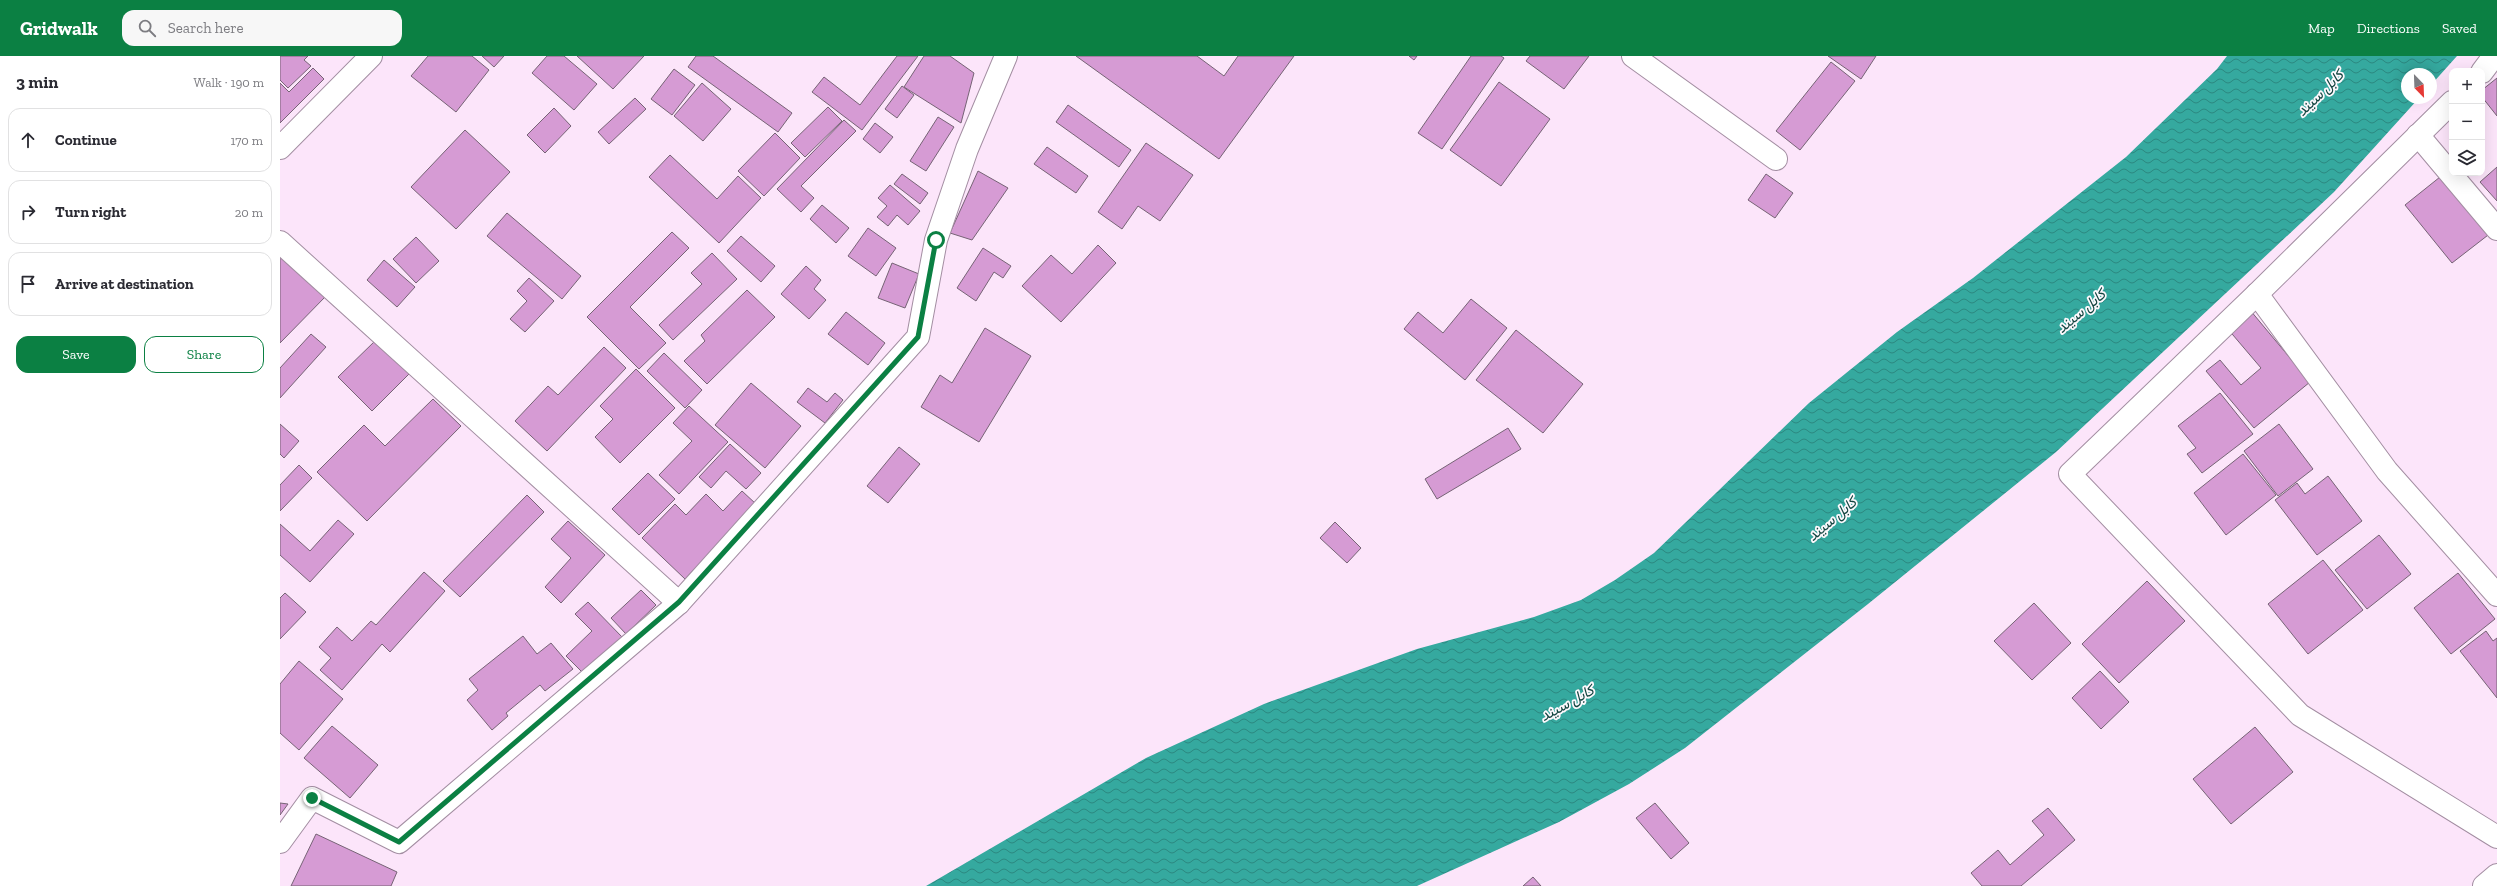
<!DOCTYPE html>
<html lang="en">
<head>
<meta charset="utf-8">
<style>
  :root { --surface:#fff; --page:#f7f7f7; --text:#2b2b33; --muted:#7c7c81; --line:#e1e1e2; --accent:#0b8043 }
  body { margin:0; font-family:"Zilla Slab",Vazirmatn,serif; background:var(--page); color:var(--text) }
  .controls { position:absolute; right:12px; top:12px; display:grid; overflow:hidden; border-radius:8px; box-shadow:0 4px 16px #0002 }
  .controls button { width:36px; height:36px; display:grid; place-items:center; padding:0; border:0; border-bottom:1px solid var(--line); background:var(--surface); color:var(--text); font:20px sans-serif }
  .compass { position:absolute; left:2121px; top:12px; width:36px; height:36px; border-radius:50%; background:var(--surface); box-shadow:0 4px 16px #0002; rotate:157deg }
  .stop { position:absolute; width:12px; height:12px; margin:-9px; border:3px solid #0b8043; border-radius:50%; background:#fff }
  .stop.end { background:#0b8043; border-color:#fff; box-shadow:0 1px 4px #0008 }
  .list { margin:0; padding:0; list-style:none }
  h2 { display:flex; justify-content:space-between; align-items:center; height:52px; margin:0; padding:0 16px; font-size:17px }
  h2 small { font-size:13px; font-weight:400; color:var(--muted) }
  .list li { display:grid; grid-template-columns:26px 1fr auto; gap:12px; align-items:center; box-sizing:border-box; height:64px; margin:0 8px 8px; padding:0 8px; border:1px solid var(--line); border-radius:12px }
  .list b { display:block; font-size:15px; white-space:nowrap }
  .list em { font-size:13px; font-style:normal; color:var(--muted) }
  .actions { display:flex; gap:8px; padding:12px 16px }
  .actions a { flex:1; padding:9px 0; border:1px solid var(--accent); border-radius:12px; text-align:center; font-size:14px; color:var(--accent) }
  .actions .main { background:var(--accent); color:#fff }
  .icon { flex:none; width:22px; height:22px; fill:none; stroke:currentColor; stroke-width:2; stroke-linecap:round; stroke-linejoin:round }
  .map { position:relative; flex:none; width:2217px; height:830px; overflow:hidden }
  header { display:flex; align-items:center; gap:24px; box-sizing:border-box; height:56px; padding:0 20px; background:var(--accent); color:#fff }
  header strong { font-size:19px }
  nav { display:flex; gap:22px; margin-inline-start:auto; font-size:14px }
  .search { width:280px; height:36px; background:var(--page); display:flex; align-items:center; gap:10px; box-sizing:border-box; padding:0 14px; border-radius:12px; color:var(--muted); font-size:15px }
  main { display:flex }
  aside { flex:1; background:var(--surface) }
  .map>svg:first-child { display:block }
</style>
</head>
<body>
<header>
<strong>Gridwalk</strong>
<div class="search"><svg class="icon" aria-label="search" viewBox="0 0 24 24"><circle cx="10" cy="10" r="6"/><path d="M15 15l6 6"/></svg>Search here</div>
<nav><a>Map</a><a>Directions</a><a>Saved</a></nav>
</header>
<main>
<aside>
<h2>3 min<small>Walk · 190 m</small></h2>
<ul class="list">
<li><svg class="icon" aria-label="ahead" viewBox="0 0 24 24"><path d="M12 20V5M6 11l6-6 6 6"/></svg><div><b>Continue</b></div><em>170 m</em></li>
<li><svg class="icon" aria-label="right" viewBox="0 0 24 24"><path d="M7 20v-9h11M14 6l5 5-5 5"/></svg><div><b>Turn right</b></div><em>20 m</em></li>
<li><svg class="icon" aria-label="arrive" viewBox="0 0 24 24"><path d="M6 21V4h12l-3 4 3 4H6"/></svg><div><b>Arrive at destination</b></div></li>
</ul>
<div class="actions"><a class="main">Save</a><a>Share</a></div>
</aside>
<div class="map">
<svg width="2217" height="830" viewBox="0 0 2217 830">
  <defs>
    <pattern id="water-waves" width="16" height="10" patternUnits="userSpaceOnUse"><rect width="16" height="10" fill="#35a99f"/><path d="M0 5q4-4 8 0t8 0" fill="none" stroke="#2b8880"/></pattern>
  </defs>
  <rect width="100%" height="100%" fill="#fce5fa"/>
  <polygon fill="url(#water-waves)" points="1947,0 2177,0 2151,29 2151,18 2127,18 2127,42 2139,42 2054,136 1776,396 1588,548 1405,692 1349,728 1279,766 1137,830 646,830 866,702 984,648 1137,593 1254,561 1301,544 1335,524 1374,497 1529,347 1617,276 1693,222 1846,101 1937,13"/>
  <g fill="#d69bd4" stroke="#766375">
    <polygon points="0,0 28,0 24,4 31,10 8,32 0,24"/>
    <polygon points="148,0 192,0 209,14 176,56 131,20"/>
    <polygon points="202,0 224,0 214,11"/>
    <polygon points="267,0 284,0 317,28 294,54 252,17"/>
    <polygon points="297,0 364,0 333,33"/>
    <polygon points="416,0 433,0 512,57 498,76 408,11"/>
    <polygon points="617,0 638,0 582,74 532,36 544,21 580,49"/>
    <polygon points="644,0 670,0 694,17 681,67 624,31"/>
    <polygon points="796,0 917,0 944,20 958,0 1014,0 939,103"/>
    <polygon points="1129,0 1137,0 1134,4"/>
    <polygon points="1191,0 1221,0 1224,2 1162,93 1138,77"/>
    <polygon points="1250,0 1309,0 1284,33 1246,5"/>
    <polygon points="1548,0 1596,0 1581,23"/>
    <polygon points="1551,6 1575,25 1520,94 1496,75"/>
    <polygon points="33,12 44,23 0,67 0,27 9,36"/>
    <polygon points="394,13 415,29 392,59 371,43"/>
    <polygon points="2217,22 2217,60 2202,41 2202,34"/>
    <polygon points="1219,26 1270,63 1221,130 1170,94"/>
    <polygon points="422,27 451,53 423,85 394,60"/>
    <polygon points="622,30 634,39 617,62 605,53"/>
    <polygon points="355,42 366,53 329,88 318,76"/>
    <polygon points="788,49 851,94 839,111 776,66"/>
    <polygon points="548,51 562,65 525,101 511,87"/>
    <polygon points="274,52 291,70 265,97 247,79"/>
    <polygon points="658,61 674,71 646,115 630,105"/>
    <polygon points="564,64 576,75 521,130 534,142 521,156 497,133"/>
    <polygon points="595,67 613,81 600,97 583,83"/>
    <polygon points="185,74 230,116 176,173 131,131"/>
    <polygon points="495,77 520,102 484,140 458,115"/>
    <polygon points="866,87 913,119 880,165 858,150 842,173 818,156"/>
    <polygon points="767,91 808,120 796,137 754,108"/>
    <polygon points="390,99 437,143 458,120 481,142 439,187 369,121"/>
    <polygon points="2217,111 2217,145 2200,126"/>
    <polygon points="698,115 728,132 692,184 670,177"/>
    <polygon points="2165,117 2212,176 2172,207 2125,149"/>
    <polygon points="622,118 648,137 640,148 614,128"/>
    <polygon points="1486,118 1513,137 1495,162 1468,144"/>
    <polygon points="610,129 640,155 628,169 617,159 608,170 597,161 607,150 598,142"/>
    <polygon points="542,149 569,172 556,187 530,163"/>
    <polygon points="227,157 301,220 282,243 207,180"/>
    <polygon points="588,172 616,192 596,220 568,200"/>
    <polygon points="392,176 409,192 350,251 386,287 359,313 307,261"/>
    <polygon points="461,180 495,210 481,226 447,195"/>
    <polygon points="136,181 159,205 136,227 113,203"/>
    <polygon points="818,189 836,207 781,266 742,230 771,199 792,218"/>
    <polygon points="703,192 731,210 723,222 714,216 696,245 677,232"/>
    <polygon points="0,195 46,240 0,287"/>
    <polygon points="432,197 457,223 393,284 379,269 422,228 411,217"/>
    <polygon points="104,204 135,231 117,251 87,224"/>
    <polygon points="612,207 639,218 625,252 598,242"/>
    <polygon points="526,210 541,224 534,233 546,244 529,263 501,238"/>
    <polygon points="249,222 274,245 245,276 230,263 247,245 237,235"/>
    <polygon points="467,234 495,261 427,328 404,305 425,285 421,279"/>
    <polygon points="1191,243 1227,272 1185,324 1124,273 1138,256 1163,277"/>
    <polygon points="1970,254 2030,326 1974,372 1926,315 1940,304 1961,329 1981,312 1947,272"/>
    <polygon points="566,256 605,287 588,309 548,278"/>
    <polygon points="705,272 751,300 699,386 641,351 660,319 672,327"/>
    <polygon points="1236,274 1303,328 1263,377 1196,324"/>
    <polygon points="31,278 46,291 0,342 0,312"/>
    <polygon points="96,284 129,318 92,355 58,321"/>
    <polygon points="324,291 346,312 267,395 235,365 268,330 278,339"/>
    <polygon points="384,297 422,334 405,352 367,315"/>
    <polygon points="356,313 395,352 340,407 315,381 333,363 320,350"/>
    <polygon points="471,327 521,370 485,412 435,369"/>
    <polygon points="528,332 547,346 555,337 563,344 545,367 517,346"/>
    <polygon points="1940,337 1973,378 1922,417 1907,398 1916,392 1898,370"/>
    <polygon points="153,343 181,370 87,465 37,416 84,369 105,390"/>
    <polygon points="409,350 448,386 399,438 379,419 412,385 393,367"/>
    <polygon points="0,368 19,385 4,402 0,398"/>
    <polygon points="1999,368 2033,413 1998,440 1964,395"/>
    <polygon points="1228,372 1241,393 1157,443 1145,423"/>
    <polygon points="450,388 481,417 466,433 446,415 431,432 419,421"/>
    <polygon points="619,391 640,408 608,447 587,430"/>
    <polygon points="1963,398 1996,439 1946,479 1914,437"/>
    <polygon points="19,409 32,422 0,455 0,429"/>
    <polygon points="368,417 395,443 359,479 332,453"/>
    <polygon points="2048,420 2082,465 2037,499 1995,444 2017,427 2025,438"/>
    <polygon points="462,435 476,448 405,523 362,482 395,448 406,459 426,438 443,455"/>
    <polygon points="247,439 264,456 180,541 163,525"/>
    <polygon points="58,464 74,478 30,526 0,499 0,468 30,495"/>
    <polygon points="288,465 325,499 281,547 265,531 291,502 271,483"/>
    <polygon points="1055,466 1081,492 1067,507 1040,482"/>
    <polygon points="2099,479 2131,518 2087,553 2055,514"/>
    <polygon points="2043,504 2083,554 2028,598 1988,548"/>
    <polygon points="144,516 165,535 110,596 102,588 62,634 40,614 51,602 39,591 57,571 72,585 91,565 96,569"/>
    <polygon points="2178,517 2215,563 2171,598 2134,552"/>
    <polygon points="1867,525 1905,565 1839,627 1802,588"/>
    <polygon points="361,534 376,549 346,578 331,562"/>
    <polygon points="5,537 26,556 0,583 0,542"/>
    <polygon points="308,546 343,582 305,619 286,600 312,575 295,558"/>
    <polygon points="1754,547 1791,587 1752,624 1714,585"/>
    <polygon points="2206,575 2213,585 2217,582 2217,642 2180,595"/>
    <polygon points="243,580 257,598 271,587 293,613 265,635 260,629 226,657 228,660 212,674 187,644 198,634 189,623"/>
    <polygon points="19,605 63,643 19,694 0,677 0,628"/>
    <polygon points="1820,615 1849,646 1821,673 1792,642"/>
    <polygon points="52,670 98,709 70,742 24,702"/>
    <polygon points="1975,671 2013,716 1951,768 1913,723"/>
    <polygon points="0,747 8,748 0,759"/>
    <polygon points="1375,747 1409,787 1391,803 1356,762"/>
    <polygon points="1768,752 1795,784 1741,830 1702,830 1691,817 1718,794 1730,809 1764,779 1752,765"/>
    <polygon points="36,778 117,816 111,830 11,830"/>
    <polygon points="1253,821 1261,830 1243,830"/>
  </g>
  <g fill="none" stroke-linecap="round" stroke-linejoin="round">
    <g stroke="#a38ea2" stroke-width="24">
      <g id="street">
        <polyline points="1353,0 1496,103"/>
        <polyline points="2202,16 2214,0"/>
        <polyline points="2172,46 1977,238 1790,418 2020,659 2217,781"/>
        <polyline points="2138,79 2217,173"/>
        <polyline points="0,92 91,0"/>
        <polyline points="0,186 399,547"/>
        <polyline points="1977,238 2107,415 2217,539"/>
        <polyline points="0,786 32,742 119,786 399,547 638,281 656,184 687,93 726,0"/>
        <polyline points="2204,830 2217,819"/>
      </g>
    </g>
    <use href="#street" stroke="#fff" stroke-width="22"/>
  </g>
  <g fill="none" stroke-linecap="round" stroke-linejoin="round">
    <polyline stroke="#0b8043" stroke-width="5" points="32,742 119,786 399,546 638,281 656,184"/>
  </g>
  <g text-anchor="middle" dominant-baseline="central" stroke-width="3.5" stroke-linejoin="round" paint-order="stroke">
    <g font-size="15" font-style="italic" fill="#134540" stroke="#fdf9fd">
      <text transform="translate(2040 37) rotate(-44)">کابل سيند</text>
      <text transform="translate(1801 255) rotate(-40)">کابل سيند</text>
      <text transform="translate(1552 463) rotate(-40)">کابل سيند</text>
      <text transform="translate(1287 647) rotate(-29)">کابل سيند</text>
    </g>
  </g>
</svg>
<div class="controls">
<button>+</button>
<button>−</button>
<button><svg class="icon" aria-label="layers" viewBox="0 0 24 24"><path d="M12 4l9 5-9 5-9-5zM3 14l9 5 9-5"/></svg></button>
</div>
<svg class="compass" viewBox="-18 -18 36 36"><path d="M0-13l5 13h-10z" fill="#e53935"/><path d="M0 13l5-13h-10z" fill="#7c7c81"/></svg>
<div class="stop" style="left:656px;top:184px"></div>
<div class="stop end" style="left:32px;top:742px"></div>
</div>
</main>
</body>
</html>
